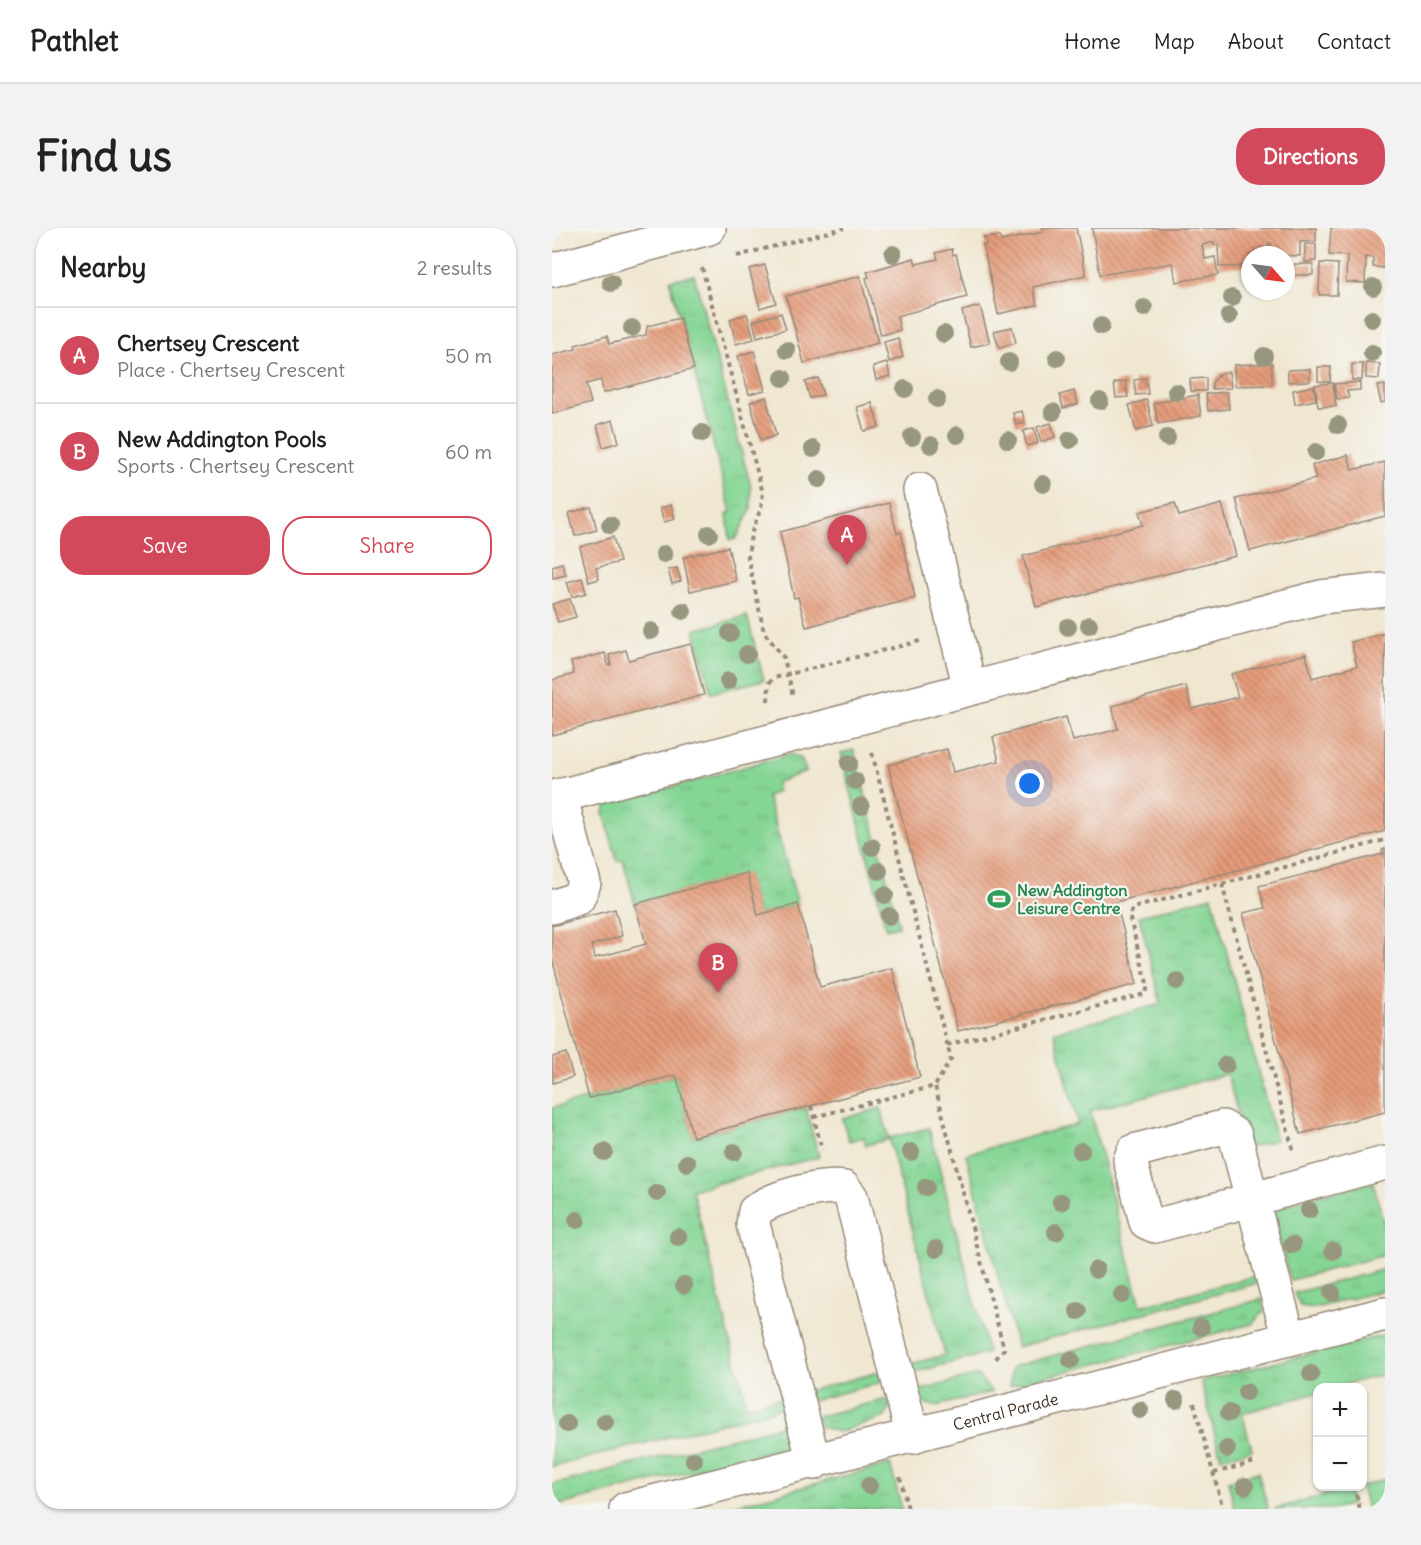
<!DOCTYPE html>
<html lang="en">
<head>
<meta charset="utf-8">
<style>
  :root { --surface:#fff; --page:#f2f2f2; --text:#222; --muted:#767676; --line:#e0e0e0; --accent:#d1495b }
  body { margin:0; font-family:Delius,sans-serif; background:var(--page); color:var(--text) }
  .controls { position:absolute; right:18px; bottom:18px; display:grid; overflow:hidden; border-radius:12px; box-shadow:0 2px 4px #0004 }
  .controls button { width:54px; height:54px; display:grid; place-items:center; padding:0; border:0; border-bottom:2px solid var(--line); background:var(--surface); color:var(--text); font:30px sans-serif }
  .compass { position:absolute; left:689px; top:18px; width:54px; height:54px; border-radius:50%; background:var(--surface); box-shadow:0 2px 4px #0004; rotate:118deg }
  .you { position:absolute; left:478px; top:556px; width:21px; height:21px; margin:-15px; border:4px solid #fff; border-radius:50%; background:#1a73e8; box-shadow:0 0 0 9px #1a73e833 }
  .badge { display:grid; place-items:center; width:39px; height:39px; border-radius:50%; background:var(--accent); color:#fff; font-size:20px; font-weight:700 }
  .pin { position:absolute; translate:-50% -50px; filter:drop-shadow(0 2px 3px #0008) }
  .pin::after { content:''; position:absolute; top:32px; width:21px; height:18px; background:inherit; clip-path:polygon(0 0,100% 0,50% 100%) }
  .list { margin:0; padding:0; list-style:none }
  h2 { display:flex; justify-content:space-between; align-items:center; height:78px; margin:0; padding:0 24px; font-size:26px }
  h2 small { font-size:20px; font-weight:400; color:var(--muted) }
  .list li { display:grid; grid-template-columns:39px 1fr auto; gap:18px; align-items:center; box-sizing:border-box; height:96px; padding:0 24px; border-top:2px solid var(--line) }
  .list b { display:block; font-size:22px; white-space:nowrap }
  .list p { margin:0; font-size:20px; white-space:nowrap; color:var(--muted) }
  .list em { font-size:20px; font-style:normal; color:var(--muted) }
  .actions { display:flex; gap:12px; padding:18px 24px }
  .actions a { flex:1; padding:14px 0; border:2px solid var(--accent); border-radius:24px; text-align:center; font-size:21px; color:var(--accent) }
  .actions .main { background:var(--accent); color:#fff }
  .map { position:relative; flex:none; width:833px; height:1281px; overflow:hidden; border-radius:24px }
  header { display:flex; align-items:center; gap:36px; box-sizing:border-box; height:84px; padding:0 30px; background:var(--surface); border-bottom:2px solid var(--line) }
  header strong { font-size:28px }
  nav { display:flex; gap:33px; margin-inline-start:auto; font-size:21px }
  .intro { display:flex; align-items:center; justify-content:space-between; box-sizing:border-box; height:144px; padding:0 36px }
  h1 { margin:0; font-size:42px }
  .button { padding:15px 27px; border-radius:24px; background:var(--accent); color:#fff; font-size:21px; font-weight:700 }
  main { display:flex; gap:36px; padding:0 36px }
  aside { flex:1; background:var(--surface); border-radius:24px; box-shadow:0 2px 4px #0004 }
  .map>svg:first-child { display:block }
</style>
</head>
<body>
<header>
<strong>Pathlet</strong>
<nav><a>Home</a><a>Map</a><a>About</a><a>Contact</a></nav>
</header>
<div class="intro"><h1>Find us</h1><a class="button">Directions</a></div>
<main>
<aside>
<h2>Nearby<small>2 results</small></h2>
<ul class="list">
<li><span class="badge">A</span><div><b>Chertsey Crescent</b><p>Place · Chertsey Crescent</p></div><em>50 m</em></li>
<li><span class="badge">B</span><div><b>New Addington Pools</b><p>Sports · Chertsey Crescent</p></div><em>60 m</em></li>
</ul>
<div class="actions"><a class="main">Save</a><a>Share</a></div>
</aside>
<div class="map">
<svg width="833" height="1281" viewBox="0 0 833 1281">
  <defs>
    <pattern id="grass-tufts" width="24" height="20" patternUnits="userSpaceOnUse" patternTransform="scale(1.5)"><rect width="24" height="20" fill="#85d595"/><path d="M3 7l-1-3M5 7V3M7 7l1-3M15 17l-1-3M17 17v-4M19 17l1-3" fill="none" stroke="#74b780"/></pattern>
    <pattern id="building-back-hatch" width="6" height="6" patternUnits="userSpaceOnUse" patternTransform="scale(1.5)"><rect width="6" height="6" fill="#e59c7a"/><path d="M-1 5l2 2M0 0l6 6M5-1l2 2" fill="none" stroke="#bb7f63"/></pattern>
  </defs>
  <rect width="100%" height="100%" fill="#f6f6f2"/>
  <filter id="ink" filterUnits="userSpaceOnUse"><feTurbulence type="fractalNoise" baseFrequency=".0167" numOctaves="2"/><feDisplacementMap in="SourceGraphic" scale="12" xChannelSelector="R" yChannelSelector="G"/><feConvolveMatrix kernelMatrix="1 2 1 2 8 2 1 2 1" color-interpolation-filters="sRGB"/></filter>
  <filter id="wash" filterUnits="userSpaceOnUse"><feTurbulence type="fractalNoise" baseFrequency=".008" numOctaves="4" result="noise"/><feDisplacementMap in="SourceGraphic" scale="24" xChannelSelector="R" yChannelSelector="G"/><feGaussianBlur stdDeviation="1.35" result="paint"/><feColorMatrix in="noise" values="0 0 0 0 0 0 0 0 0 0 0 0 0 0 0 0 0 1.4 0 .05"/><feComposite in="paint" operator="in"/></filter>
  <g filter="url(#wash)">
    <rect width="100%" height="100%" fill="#f0e7d1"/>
    <g fill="url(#grass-tufts)" stroke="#60805a" stroke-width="1.5">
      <polygon points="142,47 199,259 199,281 184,311 178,312 175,286 179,284 118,52"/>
      <polygon points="195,388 212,452 159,465 143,402"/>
      <polygon points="302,522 347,698 334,701 289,525"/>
      <polygon points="239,526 249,530 254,543 224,555 226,564 215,568 246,676 206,687 195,646 83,676 71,632 65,633 52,585 54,577"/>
      <polygon points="660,668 724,912 695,920 675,846 538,883 589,1078 704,1048 706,1055 465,1119 414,926 526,896 502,804 609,776 587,688"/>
      <polygon points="124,847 141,909 254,880 267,929 140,962 195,1178 234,1168 237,1178 0,1239 0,880"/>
      <polygon points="329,880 337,910 377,900 436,1125 357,1146 354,1137 393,1127 337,911 314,917 312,909 297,913 290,891"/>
      <polygon points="821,954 833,1000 833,1027 738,1052 719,980"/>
      <polygon points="833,1041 833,1062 763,1080 748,1078 742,1065"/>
      <polygon points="710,1071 713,1082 700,1096 458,1158 459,1141 463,1138"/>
      <polygon points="833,1107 833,1146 784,1159 766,1160 765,1165 690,1185 700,1222 669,1230 649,1153"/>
      <polygon points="331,1143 334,1153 259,1173 256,1163"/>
      <polygon points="425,1147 440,1164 384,1178 367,1174 362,1164"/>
      <polygon points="339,1170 338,1179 333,1189 287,1204 269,1199 264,1189"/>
      <polygon points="239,1195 241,1208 230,1220 0,1279 0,1257"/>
      <polygon points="338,1236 350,1281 168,1281"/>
      <polygon points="706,1244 716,1281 683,1281 676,1253"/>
      <polygon points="833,1251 833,1281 815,1281 809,1259"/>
      <polygon points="796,1261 800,1276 781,1281 722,1281"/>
    </g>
    <g id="blocks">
      <g fill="url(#building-back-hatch)">
        <polygon points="490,0 524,0 534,47 481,59 485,77 446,86 431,17 434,17 432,10 448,8 449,13 491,4"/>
        <polygon points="540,0 764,0 764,13 748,14 748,28 720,27 719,15 716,15 717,27 698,27 698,38 667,39 666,17 662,17 662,14 650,17 653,31 663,29 666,47 624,54 621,35 548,47"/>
        <polygon points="779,0 833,0 833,40 821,39 821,30 814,29 813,55 794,54 795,28 777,27"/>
        <polygon points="753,16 764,16 764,33 753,34"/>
        <polygon points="400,21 401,27 404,26 415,69 345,88 348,102 329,107 314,50 317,49 315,44 362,30 364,36 386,31 384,25"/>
        <polygon points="768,35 786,36 785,67 767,67"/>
        <rect x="742" y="36" width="19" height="11"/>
        <polygon points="213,37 224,75 208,80 197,41"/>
        <polygon points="308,48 326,115 252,135 234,68"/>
        <polygon points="428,78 438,115 419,119 410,83"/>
        <polygon points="229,85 234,101 205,109 201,93"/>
        <polygon points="195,86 202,111 184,116 178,91"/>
        <polygon points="128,90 142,141 51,165 49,152 34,156 39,175 0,186 0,127 24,121 23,117 55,108 57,116 94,107 95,98"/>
        <polygon points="460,99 464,115 447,120 442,103"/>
        <polygon points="346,110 351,129 337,134 332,114"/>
        <polygon points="202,123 213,162 197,166 186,128"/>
        <polygon points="335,135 338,148 324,152 321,139"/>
        <polygon points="720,135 720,157 683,158 682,137"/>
        <polygon points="814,135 828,136 827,151 814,150"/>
        <polygon points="800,136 811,136 810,152 800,152"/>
        <polygon points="766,139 779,139 778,154 766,153"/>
        <polygon points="758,141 758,153 736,154 736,142"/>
        <polygon points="677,144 679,160 660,161 660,155 668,145"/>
        <polygon points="266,150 271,167 258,170 253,154"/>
        <polygon points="594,150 596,166 584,167 582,152"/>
        <polygon points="654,150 654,163 639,163 638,151"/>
        <polygon points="574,153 576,169 564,170 562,155"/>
        <polygon points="808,154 808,162 795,163 797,170 785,171 782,156"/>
        <polygon points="781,155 784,178 766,179 763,157"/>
        <polygon points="833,157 833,174 829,175 825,158"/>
        <polygon points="762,158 764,172 743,176 741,162"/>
        <polygon points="522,163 526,176 511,180 508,167"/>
        <polygon points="675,164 677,181 656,183 654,166"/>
        <polygon points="646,167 649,188 606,196 602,175"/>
        <polygon points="214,169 224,207 209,213 198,174"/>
        <polygon points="595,172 601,198 584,203 577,177"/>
        <polygon points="320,175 327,199 312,203 305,179"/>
        <polygon points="470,183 473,195 464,197 461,185"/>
        <polygon points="61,192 67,214 51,219 45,197"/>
        <polygon points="499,195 503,209 489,214 485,199"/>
        <polygon points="482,200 486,215 475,218 471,203"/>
        <polygon points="796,227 800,242 833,234 833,288 698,323 684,271 764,251 760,237"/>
        <polygon points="337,275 345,305 349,304 363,370 254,399 246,369 242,370 228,304"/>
        <polygon points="623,275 627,288 670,276 684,328 484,379 471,328 591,297 587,284"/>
        <polygon points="119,277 123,291 112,294 108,280"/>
        <polygon points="39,279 45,302 23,308 17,285"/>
        <polygon points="61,309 68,334 44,340 47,351 37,354 28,319"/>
        <polygon points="176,319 184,353 138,363 131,329"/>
        <polygon points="10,335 14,347 1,350 0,338"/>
        <polygon points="125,340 129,353 120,356 116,342"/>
        <polygon points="30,350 34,365 20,369 15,354"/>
        <polygon points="18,371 24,389 6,394 0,376"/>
        <polygon points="833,405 833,603 564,674 585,756 406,803 336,537 395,521 401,544 447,533 441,509 514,489 521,513 566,501 560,478 634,458 640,481 686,469 679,446 754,426 760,450 805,438 799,414"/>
        <polygon points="139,416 152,467 0,507 0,452 22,446 19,434 53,425 56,437 59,437 57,427 74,422 77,432"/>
        <polygon points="833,621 833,884 748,906 691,685 713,680 707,658 831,626 830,622"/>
        <polygon points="195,645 206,687 246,676 268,759 340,740 368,849 141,909 124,847 37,870 0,730 0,698 63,681 70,708 40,717 43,730 54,727 94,716 83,676"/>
        <polygon points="14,825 21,849 1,855 0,829"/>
      </g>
    </g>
  </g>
  <g filter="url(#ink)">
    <use href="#blocks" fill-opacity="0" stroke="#968878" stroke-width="1.5"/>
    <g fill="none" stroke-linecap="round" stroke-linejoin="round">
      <g stroke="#968878" stroke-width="36">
        <g id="minor">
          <polyline points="0,42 157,0"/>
          <polyline points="368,262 418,460"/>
          <polyline points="0,570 769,369 833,362"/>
          <polyline points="0,679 26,670 32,655 8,567"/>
          <polyline points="737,1111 683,907 671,899 582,923 578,932 594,994 603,998 833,935"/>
          <path d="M262,1235L201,996L203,983C221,969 269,956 292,960L299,969L361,1209"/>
          <path id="s1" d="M74,1281L833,1086"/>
        </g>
      </g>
      <g stroke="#968878" stroke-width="4" stroke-dasharray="4.5 4.5" stroke-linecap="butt">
        <polyline points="185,28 292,0"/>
        <polyline points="150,40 211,265 209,280 199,306 196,329 212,404 232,430 241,468"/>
        <polyline points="216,473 217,455 222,450 368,413"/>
        <polyline points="320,525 399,831 383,858"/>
        <polyline points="670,656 741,922"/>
        <polyline points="395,817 593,766 596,759 577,687 581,680 833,612"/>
        <polyline points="259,878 270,922"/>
        <polyline points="262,889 383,858 452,1121 442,1133"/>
        <polyline points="642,1175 671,1281"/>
        <polyline points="662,1245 703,1234"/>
        <polyline points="348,1249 356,1281"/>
        <polyline points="802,1258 808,1281"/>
      </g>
      <use href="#minor" stroke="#fff" stroke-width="33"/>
    </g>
    <g fill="#97977f">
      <circle cx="341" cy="26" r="9"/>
      <circle cx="59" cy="55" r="9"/>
      <circle cx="821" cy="59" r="9"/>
      <circle cx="680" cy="70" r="9"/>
      <circle cx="592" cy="80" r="9"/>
      <circle cx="677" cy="88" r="9"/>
      <circle cx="820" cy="91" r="9"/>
      <circle cx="549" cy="98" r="9"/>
      <circle cx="80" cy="100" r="9"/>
      <circle cx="392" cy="106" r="9"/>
      <circle cx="235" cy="122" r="9"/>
      <circle cx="820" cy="125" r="9"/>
      <circle cx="712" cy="128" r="9"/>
      <circle cx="505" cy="130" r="9"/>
      <circle cx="457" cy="134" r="9"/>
      <circle cx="231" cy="150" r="9"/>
      <circle cx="353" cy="161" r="9"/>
      <circle cx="624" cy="164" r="9"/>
      <circle cx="385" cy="171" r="9"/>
      <circle cx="548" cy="173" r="9"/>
      <circle cx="501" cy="184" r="9"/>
      <circle cx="786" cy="197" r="9"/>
      <circle cx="150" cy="205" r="9"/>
      <circle cx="405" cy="207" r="9"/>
      <circle cx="360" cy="209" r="9"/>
      <circle cx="615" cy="210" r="9"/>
      <circle cx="456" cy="212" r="9"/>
      <circle cx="518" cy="212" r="9"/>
      <circle cx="379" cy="217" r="9"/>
      <circle cx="261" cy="221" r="9"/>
      <circle cx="764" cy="224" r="9"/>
      <circle cx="267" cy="251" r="9"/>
      <circle cx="491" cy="256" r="9"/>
      <circle cx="58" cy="297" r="9"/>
      <circle cx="157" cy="306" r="9"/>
      <circle cx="112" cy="326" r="9"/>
      <circle cx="131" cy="383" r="9"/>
      <circle cx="537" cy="397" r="9"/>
      <circle cx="516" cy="399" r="9"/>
      <circle cx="99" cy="403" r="9"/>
      <circle cx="178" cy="405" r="9"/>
      <circle cx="195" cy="426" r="9"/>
      <circle cx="176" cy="453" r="9"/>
      <circle cx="297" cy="535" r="9"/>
      <circle cx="303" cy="553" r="9"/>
      <circle cx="309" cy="578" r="9"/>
      <circle cx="320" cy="619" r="9"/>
      <circle cx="327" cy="643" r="9"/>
      <circle cx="333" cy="667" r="9"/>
      <circle cx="337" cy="688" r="9"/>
      <circle cx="625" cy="753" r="9"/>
      <circle cx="674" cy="837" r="9"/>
      <circle cx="529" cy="923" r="9"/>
      <circle cx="52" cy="924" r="9"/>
      <circle cx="182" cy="924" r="9"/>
      <circle cx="359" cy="924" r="9"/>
      <circle cx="135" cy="935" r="9"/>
      <circle cx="374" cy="959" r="9"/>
      <circle cx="105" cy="965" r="9"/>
      <circle cx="509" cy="974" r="9"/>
      <circle cx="757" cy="982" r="9"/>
      <circle cx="25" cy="992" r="9"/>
      <circle cx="504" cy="1004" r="9"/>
      <circle cx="126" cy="1009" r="9"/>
      <circle cx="740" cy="1017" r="9"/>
      <circle cx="384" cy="1021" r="9"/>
      <circle cx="781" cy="1023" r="9"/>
      <circle cx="544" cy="1042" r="9"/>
      <circle cx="132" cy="1057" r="9"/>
      <circle cx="780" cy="1065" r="9"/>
      <circle cx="570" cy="1067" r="9"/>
      <circle cx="526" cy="1083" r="9"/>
      <circle cx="649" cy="1099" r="9"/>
      <circle cx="519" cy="1132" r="9"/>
      <circle cx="759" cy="1146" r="9"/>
      <circle cx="694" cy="1164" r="9"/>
      <circle cx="624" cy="1172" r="9"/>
      <circle cx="588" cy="1182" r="9"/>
      <circle cx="677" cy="1185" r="9"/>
      <circle cx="53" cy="1194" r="9"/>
      <circle cx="15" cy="1196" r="9"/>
      <circle cx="675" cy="1221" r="9"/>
      <circle cx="142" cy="1232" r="9"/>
      <circle cx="317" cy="1258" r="9"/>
      <circle cx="693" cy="1258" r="9"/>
    </g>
  </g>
  <defs>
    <g id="stadium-bare" transform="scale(1.8)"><path d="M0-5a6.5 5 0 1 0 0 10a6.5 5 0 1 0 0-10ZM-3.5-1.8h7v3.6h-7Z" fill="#2e9e5b" stroke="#f6f6f2" stroke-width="2.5" paint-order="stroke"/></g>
  </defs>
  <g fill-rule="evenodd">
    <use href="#stadium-bare" x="447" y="671"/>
  </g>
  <g text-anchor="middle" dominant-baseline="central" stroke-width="4.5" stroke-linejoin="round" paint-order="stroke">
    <g font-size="16" font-weight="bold" fill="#27864d" stroke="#f6f6f2" text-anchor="start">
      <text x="465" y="662">New Addington<tspan x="465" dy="18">Leisure Centre</tspan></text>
    </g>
    <g font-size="16" fill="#3b2a1e" stroke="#f6f6f2">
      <text stroke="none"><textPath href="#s1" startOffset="392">Central Parade</textPath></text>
    </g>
  </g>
</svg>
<div class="controls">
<button>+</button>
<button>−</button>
</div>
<svg class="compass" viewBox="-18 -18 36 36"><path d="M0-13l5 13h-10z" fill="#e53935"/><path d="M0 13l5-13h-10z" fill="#767676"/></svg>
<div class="you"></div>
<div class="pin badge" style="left:295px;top:337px">A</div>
<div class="pin badge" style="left:166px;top:765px">B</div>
</div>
</main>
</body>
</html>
